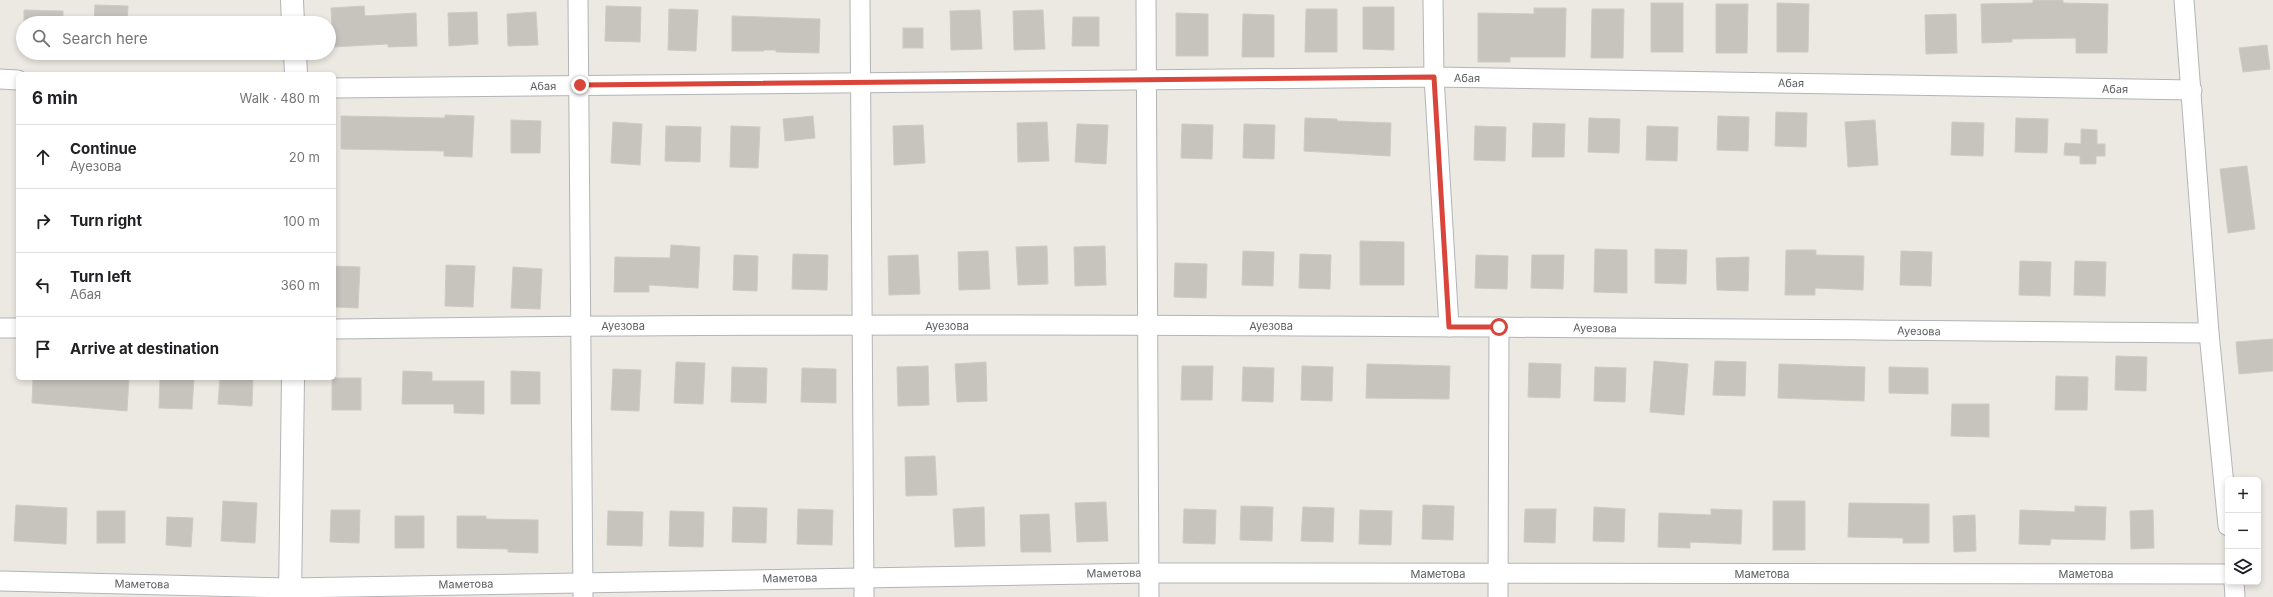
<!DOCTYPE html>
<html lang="en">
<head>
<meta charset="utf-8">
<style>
  :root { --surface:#fff; --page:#f6f6f6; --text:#202124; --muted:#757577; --line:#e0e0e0 }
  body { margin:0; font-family:Inter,sans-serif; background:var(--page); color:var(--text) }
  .controls { position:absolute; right:12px; bottom:12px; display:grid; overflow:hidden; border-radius:6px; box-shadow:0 2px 6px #0003 }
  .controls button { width:36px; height:36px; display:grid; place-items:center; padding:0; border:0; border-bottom:1px solid var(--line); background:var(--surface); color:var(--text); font:20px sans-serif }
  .stop { position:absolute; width:12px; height:12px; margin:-9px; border:3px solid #d9453a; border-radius:50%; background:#fff }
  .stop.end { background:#d9453a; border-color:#fff; box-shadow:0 1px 4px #0008 }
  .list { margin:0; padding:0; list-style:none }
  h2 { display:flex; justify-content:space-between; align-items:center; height:52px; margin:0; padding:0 16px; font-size:17px }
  h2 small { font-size:13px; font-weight:400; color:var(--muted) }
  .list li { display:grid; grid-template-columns:26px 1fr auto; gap:12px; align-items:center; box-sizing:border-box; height:64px; padding:0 16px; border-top:1px solid var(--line) }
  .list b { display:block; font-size:15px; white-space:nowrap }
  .list p { margin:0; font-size:13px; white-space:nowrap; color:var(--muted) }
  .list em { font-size:13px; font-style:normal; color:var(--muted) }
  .icon { flex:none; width:22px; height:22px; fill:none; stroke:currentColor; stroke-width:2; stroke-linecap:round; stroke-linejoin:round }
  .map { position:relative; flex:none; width:2273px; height:597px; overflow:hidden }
  .search { position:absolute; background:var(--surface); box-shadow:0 2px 6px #0003; left:16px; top:16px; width:320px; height:44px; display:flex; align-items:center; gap:10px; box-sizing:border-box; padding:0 14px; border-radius:22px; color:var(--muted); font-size:15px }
  .panel { position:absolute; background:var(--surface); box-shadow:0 2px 6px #0003; left:16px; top:72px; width:320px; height:308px; border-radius:6px }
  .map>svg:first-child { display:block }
</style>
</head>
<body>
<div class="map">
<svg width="2273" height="597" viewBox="0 0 2273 597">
  <rect width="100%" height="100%" fill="#ebe9e1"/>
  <g fill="#c7c4be" stroke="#cfcbc0">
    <polygon points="2033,0 2063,0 2063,3 2108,4 2107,53 2076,53 2076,38 2012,39 2012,42 1982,43 1981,4 2033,3"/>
    <rect x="1651" y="3" width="32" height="49"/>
    <polygon points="1777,3 1809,4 1808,52 1777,52"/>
    <polygon points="1716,4 1748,4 1747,53 1716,53"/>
    <polygon points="95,5 128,6 127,23 94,23"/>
    <polygon points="364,6 365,16 416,13 417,46 388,47 388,44 333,47 331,8"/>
    <polygon points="606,6 641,7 640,42 605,41"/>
    <polygon points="1363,7 1394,7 1394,50 1363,49"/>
    <polygon points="1534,8 1566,8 1565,57 1510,57 1510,62 1478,62 1478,13 1534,14"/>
    <polygon points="669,9 698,10 696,51 668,50"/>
    <polygon points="1306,9 1337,9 1337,52 1305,52"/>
    <polygon points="1592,9 1624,9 1623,58 1591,58"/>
    <polygon points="24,10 63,11 63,23 24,23"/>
    <polygon points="980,10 982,49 951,50 950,11"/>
    <polygon points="1043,10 1045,49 1014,50 1013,11"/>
    <polygon points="477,12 478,44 449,46 448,13"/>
    <polygon points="536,12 538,45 508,46 507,14"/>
    <polygon points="1176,13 1208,14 1208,56 1176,56"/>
    <polygon points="1243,14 1274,15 1274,57 1242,57"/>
    <polygon points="1956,14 1957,53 1926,54 1925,15"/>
    <polygon points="732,16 820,19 819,53 776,52 776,50 764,50 764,51 732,51"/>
    <polygon points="1073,17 1099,17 1099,46 1072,46"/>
    <rect x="903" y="28" width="20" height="20"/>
    <polygon points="2267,45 2270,69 2243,72 2239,48"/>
    <polygon points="1776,112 1807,113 1806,147 1775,146"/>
    <polygon points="445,115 474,116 472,157 444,156 444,151 341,149 341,116 445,118"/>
    <polygon points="813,116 815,138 785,141 783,119"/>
    <polygon points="1718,116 1749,117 1748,151 1717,150"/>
    <polygon points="1305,118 1337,119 1337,121 1391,123 1390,156 1304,151"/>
    <polygon points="1589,118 1620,119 1619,153 1588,152"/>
    <polygon points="2016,118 2048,119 2047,153 2015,152"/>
    <polygon points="511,120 541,121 540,153 511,153"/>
    <polygon points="1875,120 1878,165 1848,167 1845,122"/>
    <polygon points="613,122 642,124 640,165 611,163"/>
    <polygon points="1047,122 1049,161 1018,162 1017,123"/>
    <polygon points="1952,122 1984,123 1983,156 1951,155"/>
    <polygon points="1533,123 1565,124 1564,157 1532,157"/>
    <polygon points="1077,124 1108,125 1106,164 1075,162"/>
    <polygon points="1182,124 1213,125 1212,159 1181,158"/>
    <polygon points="1244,124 1275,125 1274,159 1243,158"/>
    <polygon points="923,125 925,163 894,165 893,126"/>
    <polygon points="666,126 701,127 700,162 665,161"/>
    <polygon points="731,126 760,127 758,168 730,167"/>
    <polygon points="1475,126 1506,127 1505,161 1474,160"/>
    <polygon points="1647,126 1678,127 1677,161 1646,160"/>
    <polygon points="2081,129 2097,130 2097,144 2105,144 2105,156 2096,156 2096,164 2080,164 2080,156 2064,155 2065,143 2081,144"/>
    <polygon points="2247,166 2255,229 2228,233 2220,169"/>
    <polygon points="1360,241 1404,242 1404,285 1360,285"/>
    <polygon points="671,245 700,247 698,288 649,285 649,292 614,292 615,257 670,258"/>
    <polygon points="1047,246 1048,284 1018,285 1016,247"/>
    <polygon points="1105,246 1106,285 1075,286 1074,247"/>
    <polygon points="1595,249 1627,250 1627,293 1594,292"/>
    <polygon points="1655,249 1687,250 1686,284 1655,283"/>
    <polygon points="1786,250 1816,250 1816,255 1864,256 1863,290 1815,288 1815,295 1785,295"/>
    <polygon points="988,251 990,289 959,290 958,252"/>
    <polygon points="1243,251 1274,252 1273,286 1242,285"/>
    <polygon points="1901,251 1932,252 1931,286 1900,285"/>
    <polygon points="793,254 828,255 827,290 792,289"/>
    <polygon points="1300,254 1331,255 1330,289 1299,288"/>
    <polygon points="734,255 758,256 757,291 733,290"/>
    <polygon points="918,255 920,294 889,295 888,256"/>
    <polygon points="1476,255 1508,256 1507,289 1475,288"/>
    <polygon points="1532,255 1564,255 1563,289 1531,288"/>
    <polygon points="1749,257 1748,291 1717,290 1716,258"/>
    <polygon points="2020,261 2051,262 2050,296 2019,295"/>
    <polygon points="2075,261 2106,262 2105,296 2074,295"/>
    <polygon points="1175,263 1207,264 1206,298 1174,297"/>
    <polygon points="446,265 475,266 473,307 445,306"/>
    <polygon points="334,266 360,267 358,308 334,307"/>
    <polygon points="513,267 542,269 540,309 511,308"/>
    <polygon points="2273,339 2273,371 2239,374 2236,342"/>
    <polygon points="2116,356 2147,357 2146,391 2115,390"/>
    <polygon points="1654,361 1688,364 1684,415 1650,412"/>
    <polygon points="1715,361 1746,362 1745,396 1713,395"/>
    <polygon points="676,362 705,363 703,404 674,403"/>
    <polygon points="986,362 987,401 957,402 955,364"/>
    <polygon points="1529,363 1561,364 1560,398 1528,397"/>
    <polygon points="1367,364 1450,366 1449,399 1366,398"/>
    <polygon points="1779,364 1865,367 1864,401 1778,398"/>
    <polygon points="928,366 929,405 898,406 897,367"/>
    <polygon points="1182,366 1213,366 1212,400 1181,400"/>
    <polygon points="1302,366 1333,367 1332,401 1301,400"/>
    <polygon points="732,367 767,368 766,403 731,402"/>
    <polygon points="1243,367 1274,368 1273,402 1242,401"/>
    <polygon points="1595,367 1626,368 1625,402 1594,401"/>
    <polygon points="1889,367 1928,368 1928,394 1889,393"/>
    <polygon points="802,368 836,369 836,403 801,402"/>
    <polygon points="613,369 641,370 639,411 611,410"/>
    <polygon points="403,371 432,372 432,381 484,381 484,414 454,413 454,404 402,404"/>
    <polygon points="511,371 540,372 540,404 511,404"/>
    <polygon points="2056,376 2088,377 2087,410 2055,410"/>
    <polygon points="33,378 129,378 127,411 32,403"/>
    <polygon points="160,378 194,378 192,409 159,408"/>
    <polygon points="220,378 253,378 252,406 218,404"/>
    <rect x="332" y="378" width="29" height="32"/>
    <polygon points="1952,404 1989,404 1989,437 1951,436"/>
    <polygon points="935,456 937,495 906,496 905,457"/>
    <polygon points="223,501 257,503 255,543 221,541"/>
    <rect x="1773" y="501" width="32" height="49"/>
    <polygon points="1106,502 1108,541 1077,542 1075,503"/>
    <polygon points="1849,503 1929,504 1929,543 1903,543 1903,538 1848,537"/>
    <polygon points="16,505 67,508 66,544 14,541"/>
    <polygon points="1423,505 1454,506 1453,540 1422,539"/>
    <polygon points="1241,506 1273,507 1272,541 1240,540"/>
    <polygon points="2075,506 2106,507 2105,540 2051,539 2050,545 2019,544 2020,510 2075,512"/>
    <polygon points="733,507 767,508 766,543 732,542"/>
    <polygon points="984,507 985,546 955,547 953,509"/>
    <polygon points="1303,507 1334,508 1333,542 1301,541"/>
    <polygon points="1594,507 1625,509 1624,542 1593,541"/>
    <polygon points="798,509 833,510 832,545 797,544"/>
    <polygon points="1184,509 1216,510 1215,544 1183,543"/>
    <polygon points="1525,509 1556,509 1555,543 1524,542"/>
    <polygon points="1711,509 1742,510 1741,544 1690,542 1690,548 1658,547 1659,513 1711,515"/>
    <polygon points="331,510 360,510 359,543 330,542"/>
    <polygon points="1360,510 1392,511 1391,545 1359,544"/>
    <polygon points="2153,510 2154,548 2131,549 2130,511"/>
    <rect x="97" y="511" width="28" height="32"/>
    <polygon points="608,511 643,512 642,546 607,545"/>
    <polygon points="670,511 704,512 703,547 669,546"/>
    <polygon points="1049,514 1051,552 1021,552 1020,515"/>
    <polygon points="1975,515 1976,551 1954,552 1953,516"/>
    <rect x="395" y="516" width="29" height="32"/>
    <polygon points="457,516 486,516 486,519 538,520 538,553 508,552 508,549 457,548"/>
    <polygon points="167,517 193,518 191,547 166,545"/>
  </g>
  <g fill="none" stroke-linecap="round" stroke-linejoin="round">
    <g stroke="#b2b4b8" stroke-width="21">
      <g id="minor">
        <polyline points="578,0 583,597"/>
        <polyline points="860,0 864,597"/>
        <polyline points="1146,0 1149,597"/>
        <polyline points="1433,0 1434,77 1449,327"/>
        <polyline points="2184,0 2209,333 2228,526"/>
        <polyline points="0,79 18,80"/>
        <polyline points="334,88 1434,77 2192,90"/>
        <polyline points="0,328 18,328"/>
        <path d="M334,329C959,320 1584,328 2209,333"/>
        <polyline points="0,581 290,588 1149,573 2228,574"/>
        <polyline points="2234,582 2235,597"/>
        <polyline points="1498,597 1499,327"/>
      </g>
    </g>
    <g stroke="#b2b4b8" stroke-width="24">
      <g id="tertiary">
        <polyline points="292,0 293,23"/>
        <polyline points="295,53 296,74"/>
        <polyline points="290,597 293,378"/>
      </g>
    </g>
    <use href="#minor" stroke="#fff" stroke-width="19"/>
    <use href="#tertiary" stroke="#fff" stroke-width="22"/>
  </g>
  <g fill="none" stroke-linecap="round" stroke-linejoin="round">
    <polyline stroke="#d9453a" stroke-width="5" points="580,85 1434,77 1449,327 1499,327"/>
  </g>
  <g text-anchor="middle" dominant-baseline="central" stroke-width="3" stroke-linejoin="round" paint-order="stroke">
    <g font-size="11" fill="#5a5d61" stroke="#fff">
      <text transform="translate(1467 78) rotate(1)">Абая</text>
      <text transform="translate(1791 83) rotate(1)">Абая</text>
      <text transform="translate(543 86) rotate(-1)">Абая</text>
      <text transform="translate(2115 89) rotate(1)">Абая</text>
      <text x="623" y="326">Ауезова</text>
      <text x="947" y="326">Ауезова</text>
      <text x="1271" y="326">Ауезова</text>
      <text transform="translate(1595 328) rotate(1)">Ауезова</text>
      <text transform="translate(1919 331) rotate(1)">Ауезова</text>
      <text transform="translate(1114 573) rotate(-1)">Маметова</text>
      <text x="1438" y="574">Маметова</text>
      <text x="1762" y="574">Маметова</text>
      <text x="2086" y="574">Маметова</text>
      <text transform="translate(790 578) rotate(-1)">Маметова</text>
      <text transform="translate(142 584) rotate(1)">Маметова</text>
      <text transform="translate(466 584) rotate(-1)">Маметова</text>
    </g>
  </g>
</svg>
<div class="controls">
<button>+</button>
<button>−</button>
<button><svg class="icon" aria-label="layers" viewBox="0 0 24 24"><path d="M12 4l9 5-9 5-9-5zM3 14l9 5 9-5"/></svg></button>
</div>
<div class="stop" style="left:1499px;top:327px"></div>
<div class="stop end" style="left:580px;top:85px"></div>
<div class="search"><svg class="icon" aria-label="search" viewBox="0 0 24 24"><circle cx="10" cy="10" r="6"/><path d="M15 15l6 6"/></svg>Search here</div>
<section class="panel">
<h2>6 min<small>Walk · 480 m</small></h2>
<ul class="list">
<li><svg class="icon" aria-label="ahead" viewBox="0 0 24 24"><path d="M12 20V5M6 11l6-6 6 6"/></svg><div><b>Continue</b><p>Ауезова</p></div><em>20 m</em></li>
<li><svg class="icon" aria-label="right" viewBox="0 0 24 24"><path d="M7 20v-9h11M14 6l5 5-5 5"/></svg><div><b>Turn right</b></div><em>100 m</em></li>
<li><svg class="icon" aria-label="left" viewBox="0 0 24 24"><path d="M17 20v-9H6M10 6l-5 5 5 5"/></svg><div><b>Turn left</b><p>Абая</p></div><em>360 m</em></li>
<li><svg class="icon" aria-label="arrive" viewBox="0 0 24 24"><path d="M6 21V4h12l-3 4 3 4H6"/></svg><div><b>Arrive at destination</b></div></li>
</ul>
</section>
</div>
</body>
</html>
